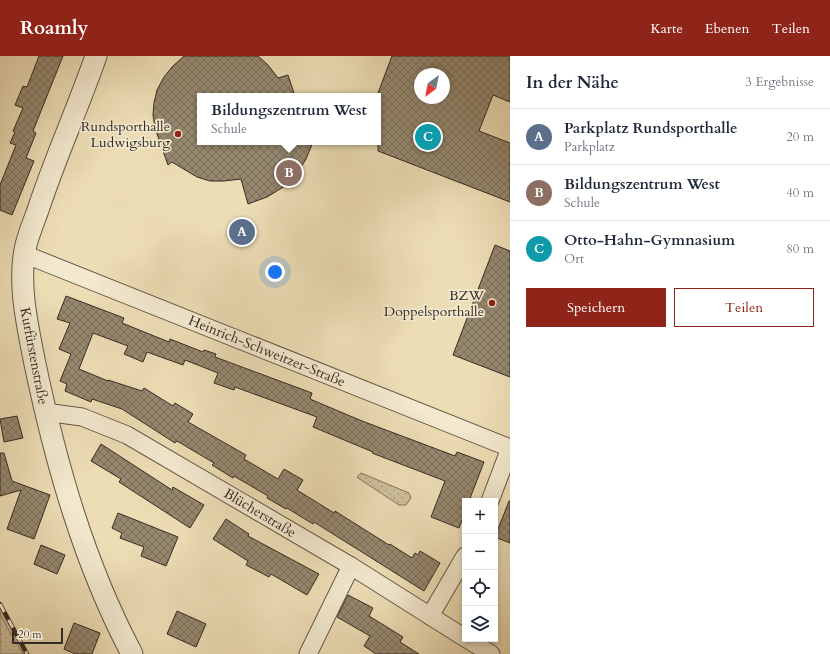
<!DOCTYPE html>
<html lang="de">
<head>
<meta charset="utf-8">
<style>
  :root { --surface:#fff; --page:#f6f6f7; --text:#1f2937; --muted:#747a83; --line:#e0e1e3; --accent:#8f2418 }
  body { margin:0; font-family:Cardo,serif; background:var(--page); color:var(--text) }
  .controls { position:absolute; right:12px; bottom:12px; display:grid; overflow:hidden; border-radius:0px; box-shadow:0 2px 6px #0003 }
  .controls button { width:36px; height:36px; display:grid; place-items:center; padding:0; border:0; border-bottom:1px solid var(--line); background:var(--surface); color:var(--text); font:20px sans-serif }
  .compass { position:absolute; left:414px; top:12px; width:36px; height:36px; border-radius:50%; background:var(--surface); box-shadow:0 2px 6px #0003; rotate:212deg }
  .scale { position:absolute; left:12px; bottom:10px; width:51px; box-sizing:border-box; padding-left:4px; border:2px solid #362b23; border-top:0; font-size:11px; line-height:14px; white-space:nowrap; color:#362b23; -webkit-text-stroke:3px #f3e9cf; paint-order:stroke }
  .you { position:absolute; left:275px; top:216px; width:14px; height:14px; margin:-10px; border:3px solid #fff; border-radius:50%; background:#1a73e8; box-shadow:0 0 0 6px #1a73e833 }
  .badge { display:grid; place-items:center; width:26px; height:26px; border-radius:50%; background:var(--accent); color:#fff; font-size:13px; font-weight:700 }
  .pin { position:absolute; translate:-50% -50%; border:2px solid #fff; box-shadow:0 1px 4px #0006 }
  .popup { position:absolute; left:197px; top:37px; width:184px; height:52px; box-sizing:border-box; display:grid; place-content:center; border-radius:0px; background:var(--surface); filter:drop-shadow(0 1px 3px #0005); font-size:13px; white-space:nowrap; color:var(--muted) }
  .popup b { font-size:15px; color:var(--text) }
  .popup::after { content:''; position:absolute; left:50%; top:100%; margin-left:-8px; border:8px solid transparent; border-top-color:var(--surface) }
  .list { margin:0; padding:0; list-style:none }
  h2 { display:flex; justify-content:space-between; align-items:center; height:52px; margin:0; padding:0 16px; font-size:17px }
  h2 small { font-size:13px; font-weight:400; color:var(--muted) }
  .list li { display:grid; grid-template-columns:26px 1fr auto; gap:12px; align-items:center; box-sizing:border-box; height:56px; padding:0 16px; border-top:1px solid var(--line) }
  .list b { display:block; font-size:15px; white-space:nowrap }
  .list p { margin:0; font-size:13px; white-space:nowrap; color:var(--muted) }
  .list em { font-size:13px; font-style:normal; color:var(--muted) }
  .actions { display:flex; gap:8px; padding:12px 16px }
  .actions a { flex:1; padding:9px 0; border:1px solid var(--accent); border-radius:0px; text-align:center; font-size:14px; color:var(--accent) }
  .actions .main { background:var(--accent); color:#fff }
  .icon { flex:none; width:22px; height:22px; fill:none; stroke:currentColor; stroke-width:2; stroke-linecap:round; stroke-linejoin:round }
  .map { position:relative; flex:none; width:510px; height:598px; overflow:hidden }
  header { display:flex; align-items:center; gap:24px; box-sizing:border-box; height:56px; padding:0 20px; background:var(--accent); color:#fff }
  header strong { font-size:19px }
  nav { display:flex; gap:22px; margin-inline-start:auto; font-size:14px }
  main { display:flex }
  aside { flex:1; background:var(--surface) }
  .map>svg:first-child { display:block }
</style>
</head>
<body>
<header>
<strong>Roamly</strong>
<nav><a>Karte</a><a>Ebenen</a><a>Teilen</a></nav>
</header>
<main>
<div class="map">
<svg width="510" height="598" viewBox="0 0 510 598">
  <defs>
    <pattern id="park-dots" width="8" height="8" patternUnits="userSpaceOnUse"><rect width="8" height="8" fill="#cebf9c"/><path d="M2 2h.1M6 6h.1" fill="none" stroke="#b2a486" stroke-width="1.8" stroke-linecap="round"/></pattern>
    <pattern id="building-cross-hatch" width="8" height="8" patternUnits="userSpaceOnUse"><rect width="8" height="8" fill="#95886f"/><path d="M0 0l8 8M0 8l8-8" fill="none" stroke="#7a6f5b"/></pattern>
  </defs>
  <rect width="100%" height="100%" fill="#edddb5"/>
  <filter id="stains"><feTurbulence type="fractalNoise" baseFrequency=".005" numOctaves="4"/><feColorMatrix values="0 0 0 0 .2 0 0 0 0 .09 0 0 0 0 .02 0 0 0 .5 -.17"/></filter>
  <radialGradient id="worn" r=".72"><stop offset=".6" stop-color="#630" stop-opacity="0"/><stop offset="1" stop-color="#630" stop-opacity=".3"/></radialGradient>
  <polygon fill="#cebf9c" stroke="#827560" points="0,552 25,598 0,598"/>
  <g fill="url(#park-dots)" stroke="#827560">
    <polygon points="361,417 409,437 411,442 406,449 399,449 358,422 357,421"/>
    <polygon points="0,557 7,571 23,598 0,598"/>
  </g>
  <g fill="url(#building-cross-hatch)" stroke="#362b23" fill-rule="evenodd">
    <polygon points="39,0 63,0 33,75 36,77 26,102 34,105 12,159 0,154 0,129 16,89 10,87 15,76 13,75 23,52 15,49 23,30 27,31"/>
    <polygon points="184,0 258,0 268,9 278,22 288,19 295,40 200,40 200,86 313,86 306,103 297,118 285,130 267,141 248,148 241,123 224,125 210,125 197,121 172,106 168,109 155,72 153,59 154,47 157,34 164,21 172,11"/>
    <path d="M392,0H510V46L493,39L479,75L510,87V146L378,95V37ZM420,18H444V42H420Z"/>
    <polygon points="495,189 510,195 510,321 453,299"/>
    <polygon points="66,240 124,262 122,267 169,286 170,283 203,296 204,294 216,298 215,301 312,337 310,343 362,365 455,400 457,396 484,406 469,445 465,445 465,456 459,472 431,461 445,425 372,397 373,396 313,371 317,361 235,331 234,334 214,327 218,317 185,304 183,309 147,296 143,306 124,298 128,290 93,277 79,313 108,325 108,324 142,335 144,332 173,350 175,347 193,358 188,366 246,399 244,403 278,423 284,413 303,424 297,434 334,457 335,455 389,489 390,488 412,502 415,497 418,499 420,495 440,507 424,535 314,466 313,468 287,452 286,453 267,442 268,440 234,420 233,422 212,409 214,407 177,385 175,387 122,353 92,343 91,346 65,335 67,328 60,325 71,298 59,293 70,267 57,263"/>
    <polygon points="17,360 23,382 4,386 0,363"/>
    <polygon points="101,388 172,434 173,431 204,449 190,472 119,426 121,423 91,405"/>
    <polygon points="0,397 4,397 12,425 50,439 34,483 7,473 21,434 0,440"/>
    <polygon points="509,445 510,445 510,487 495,481"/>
    <polygon points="118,457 178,481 166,510 141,500 144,491 120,482 122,477 112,472"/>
    <polygon points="226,463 249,478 248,480 319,518 307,539 271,518 269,521 246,509 248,505 213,483"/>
    <polygon points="41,489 65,499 57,518 34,508"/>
    <polygon points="348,539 373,552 369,560 403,581 400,586 419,598 376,598 364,590 370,580 337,561"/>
    <polygon points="177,555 206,568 196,591 167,578"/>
    <polygon points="74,567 100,577 92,598 75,598 64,593"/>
  </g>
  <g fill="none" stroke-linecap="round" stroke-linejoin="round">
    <g stroke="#645848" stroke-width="19">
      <g id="minor">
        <polyline points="24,198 510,392"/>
        <polyline points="45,356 82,361 127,379 351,510 465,582"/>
        <polyline points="490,445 510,392"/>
        <polyline points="430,560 465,500"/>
        <polyline points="467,583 491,598"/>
        <polyline points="308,598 351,510"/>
      </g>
    </g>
    <g stroke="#645848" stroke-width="23">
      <path id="tertiary" d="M96,0C78,52 55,102 38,154C34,165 29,177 26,189C17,226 28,272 35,308C56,408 84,507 132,598"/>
    </g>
    <use href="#minor" stroke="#f3e9cf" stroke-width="17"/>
    <use href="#tertiary" stroke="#f3e9cf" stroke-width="21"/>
    <g stroke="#362b23" stroke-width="4.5">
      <polyline id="rail" points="0,548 27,598"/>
    </g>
    <use href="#rail" stroke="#f3e9cf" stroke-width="3" stroke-dasharray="9" stroke-linecap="butt"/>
  </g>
  <g fill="#8f2418" stroke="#f3e9cf" stroke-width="1.5">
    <circle cx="178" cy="78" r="4"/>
    <circle cx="492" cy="247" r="4"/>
  </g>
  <g text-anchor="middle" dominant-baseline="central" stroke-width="3.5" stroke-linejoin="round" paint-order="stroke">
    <g font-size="14" fill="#362b23" stroke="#f3e9cf" text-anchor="end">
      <text x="170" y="70">Rundsporthalle<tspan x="170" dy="16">Ludwigsburg</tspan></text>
      <text x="484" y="239">BZW<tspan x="484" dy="16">Doppelsporthalle</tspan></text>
    </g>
    <g font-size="14" fill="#362b23" stroke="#f3e9cf">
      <text transform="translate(267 295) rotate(22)">Heinrich-Schweitzer-Straße</text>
      <text transform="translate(34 300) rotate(79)">Kurfürstenstraße</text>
      <text transform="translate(260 457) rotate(31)">Blücherstraße</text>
    </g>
  </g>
  <rect width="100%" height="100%" filter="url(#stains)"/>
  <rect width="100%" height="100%" fill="url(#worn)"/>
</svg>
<div class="controls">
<button>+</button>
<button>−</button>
<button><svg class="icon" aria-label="locate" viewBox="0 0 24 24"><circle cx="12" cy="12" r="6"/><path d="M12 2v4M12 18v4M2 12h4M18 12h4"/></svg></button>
<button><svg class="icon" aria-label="layers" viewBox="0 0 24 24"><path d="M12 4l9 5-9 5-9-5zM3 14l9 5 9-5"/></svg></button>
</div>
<svg class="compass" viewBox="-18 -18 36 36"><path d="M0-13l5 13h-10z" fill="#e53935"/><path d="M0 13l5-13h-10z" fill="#747a83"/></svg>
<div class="scale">20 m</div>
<div class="you"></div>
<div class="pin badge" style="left:242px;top:176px;background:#5c6f8a">A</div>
<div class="pin badge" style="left:289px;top:117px;background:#8d6e63">B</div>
<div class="popup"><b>Bildungszentrum West</b>Schule</div>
<div class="pin badge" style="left:428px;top:81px;background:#0f9aa8">C</div>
</div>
<aside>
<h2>In der Nähe<small>3 Ergebnisse</small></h2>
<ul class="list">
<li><span class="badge" style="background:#5c6f8a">A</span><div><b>Parkplatz Rundsporthalle</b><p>Parkplatz</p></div><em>20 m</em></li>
<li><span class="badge" style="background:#8d6e63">B</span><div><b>Bildungszentrum West</b><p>Schule</p></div><em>40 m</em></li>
<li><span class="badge" style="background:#0f9aa8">C</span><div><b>Otto-Hahn-Gymnasium</b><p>Ort</p></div><em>80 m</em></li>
</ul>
<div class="actions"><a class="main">Speichern</a><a>Teilen</a></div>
</aside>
</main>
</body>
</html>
